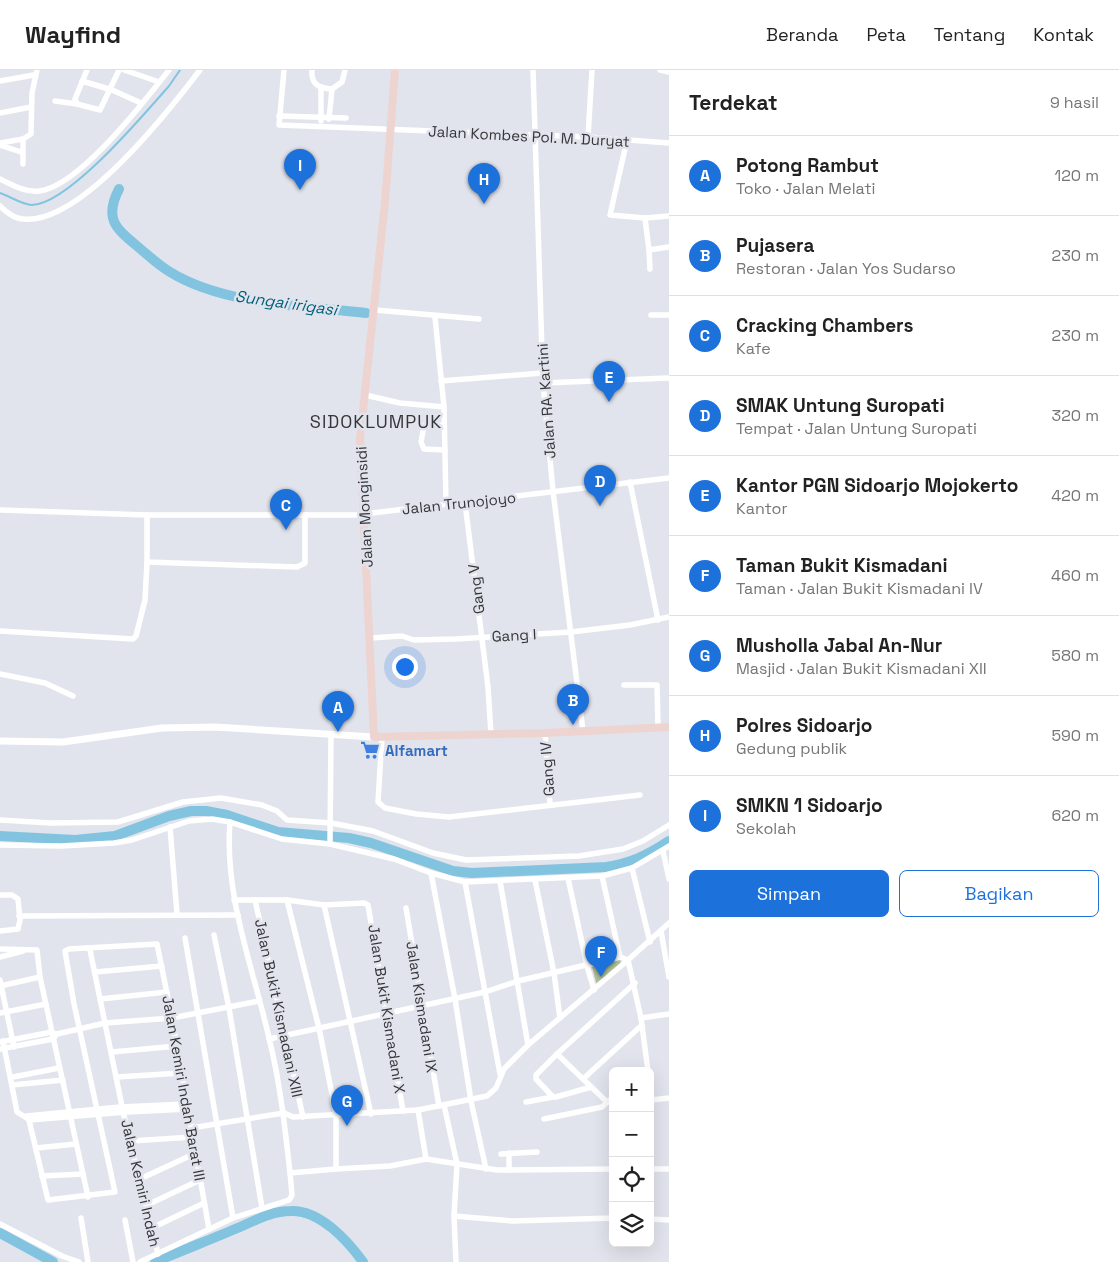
<!DOCTYPE html>
<html lang="id">
<head>
<meta charset="utf-8">
<style>
  :root { --surface:#fff; --page:#f2f2f2; --text:#222; --muted:#767676; --line:#e0e0e0; --accent:#1c71db }
  body { margin:0; font-family:"Space Grotesk",sans-serif; background:var(--page); color:var(--text) }
  .controls { position:absolute; right:15px; bottom:15px; display:grid; overflow:hidden; border-radius:8px; box-shadow:0 5px 20px #0002 }
  .controls button { width:45px; height:45px; display:grid; place-items:center; padding:0; border:0; border-bottom:1px solid var(--line); background:var(--surface); color:var(--text); font:25px sans-serif }
  .you { position:absolute; left:404px; top:596px; width:18px; height:18px; margin:-12px; border:4px solid #fff; border-radius:50%; background:#1a73e8; box-shadow:0 0 0 8px #1a73e833 }
  .badge { display:grid; place-items:center; width:32px; height:32px; border-radius:50%; background:var(--accent); color:#fff; font-size:16px; font-weight:700 }
  .pin { position:absolute; translate:-50% -41px; filter:drop-shadow(0 1px 2px #0008) }
  .pin::after { content:''; position:absolute; top:26px; width:18px; height:15px; background:inherit; clip-path:polygon(0 0,100% 0,50% 100%) }
  .list { margin:0; padding:0; list-style:none }
  h2 { display:flex; justify-content:space-between; align-items:center; height:65px; margin:0; padding:0 20px; font-size:21px }
  h2 small { font-size:16px; font-weight:400; color:var(--muted) }
  .list li { display:grid; grid-template-columns:32px 1fr auto; gap:15px; align-items:center; box-sizing:border-box; height:80px; padding:0 20px; border-top:1px solid var(--line) }
  .list b { display:block; font-size:19px; white-space:nowrap }
  .list p { margin:0; font-size:16px; white-space:nowrap; color:var(--muted) }
  .list em { font-size:16px; font-style:normal; color:var(--muted) }
  .actions { display:flex; gap:10px; padding:15px 20px }
  .actions a { flex:1; padding:11px 0; border:1px solid var(--accent); border-radius:8px; text-align:center; font-size:18px; color:var(--accent) }
  .actions .main { background:var(--accent); color:#fff }
  .icon { flex:none; width:28px; height:28px; fill:none; stroke:currentColor; stroke-width:2; stroke-linecap:round; stroke-linejoin:round }
  .map { position:relative; flex:none; width:669px; height:1192px; overflow:hidden }
  header { display:flex; align-items:center; gap:30px; box-sizing:border-box; height:70px; padding:0 25px; background:var(--surface); border-bottom:1px solid var(--line) }
  header strong { font-size:24px }
  nav { display:flex; gap:28px; margin-inline-start:auto; font-size:18px }
  main { display:flex }
  aside { flex:1; background:var(--surface) }
  .map>svg:first-child { display:block }
</style>
</head>
<body>
<header>
<strong>Wayfind</strong>
<nav><a>Beranda</a><a>Peta</a><a>Tentang</a><a>Kontak</a></nav>
</header>
<main>
<div class="map">
<svg width="669" height="1192" viewBox="0 0 669 1192">
  <rect width="100%" height="100%" fill="#e1e4ec"/>
  <polygon fill="#aec096" points="620,890 621,894 597,916 592,897"/>
  <g fill="none" stroke-linecap="round" stroke-linejoin="round">
    <path stroke="#82c4e0" stroke-width="2" d="M0,123C9,126 23,135 32,135C69,134 144,44 169,16L180,0"/>
    <g stroke="#82c4e0" stroke-width="10">
      <path d="M119,119C104,148 115,158 137,176C148,185 158,195 170,202C224,235 304,236 366,243"/>
      <path d="M0,766L75,770L115,766L169,746L191,741H206L227,745L278,762L349,768L371,773L453,801L472,803L606,797C631,793 648,785 669,771"/>
      <polyline points="0,1163 53,1192"/>
      <path d="M155,1192C183,1180 212,1169 240,1157C256,1150 272,1141 291,1141C320,1140 348,1171 363,1192"/>
    </g>
    <g stroke="#fff" stroke-width="5.5">
      <polyline points="124,0 159,12"/>
      <polyline points="284,0 279,55 588,67 669,73"/>
      <path d="M312,0C311,14 318,18 332,19L342,12L345,0"/>
      <polyline points="533,0 543,313 553,421 583,661"/>
      <polyline points="660,0 669,2"/>
      <polyline points="0,11 34,5"/>
      <polyline points="82,11 112,20 141,33"/>
      <polyline points="55,31 77,34 100,40 119,0"/>
      <polyline points="77,34 75,29 87,0"/>
      <polyline points="0,43 31,37"/>
      <polyline points="279,46 346,48"/>
      <polyline points="329,49 332,19"/>
      <polyline points="321,51 321,18"/>
      <polyline points="588,67 592,0"/>
      <polyline points="23,69 23,94"/>
      <polyline points="627,70 610,145 645,148 669,146"/>
      <polyline points="0,73 23,69 31,64 32,23 37,0"/>
      <polyline points="0,75 21,82"/>
      <path d="M0,109C12,115 26,123 40,121C80,115 143,33 169,0"/>
      <path d="M0,136C6,142 14,149 23,149C80,155 168,42 200,0"/>
      <polyline points="645,148 649,180 669,177"/>
      <polyline points="649,180 650,199"/>
      <polyline points="375,240 479,249"/>
      <polyline points="651,245 669,245"/>
      <polyline points="435,247 444,337 446,434"/>
      <polyline points="441,311 542,303"/>
      <polyline points="543,313 669,308"/>
      <polyline points="365,325 400,333 444,337"/>
      <polyline points="444,355 424,356 421,372 424,379 445,380"/>
      <polyline points="630,412 658,550"/>
      <polyline points="465,433 488,617 491,664"/>
      <polyline points="0,440 147,445 355,445 669,408"/>
      <polyline points="147,445 147,492 297,497 305,493 305,445"/>
      <polyline points="0,561 133,569 136,566 145,530 147,492"/>
      <polyline points="370,568 402,566 414,570 456,569 571,562 630,555 669,547"/>
      <polyline points="0,604 45,613 73,626"/>
      <polyline points="624,615 657,615 658,657"/>
      <polyline points="545,663 550,735"/>
      <polyline points="382,667 378,732 385,738 416,744 449,747 640,725"/>
      <polyline points="0,750 51,753 118,752 183,732 221,728 262,735 277,741 287,750 331,753 373,761 433,783 466,790 579,786 623,779 643,771 669,755"/>
      <path d="M230,752C224,826 253,897 269,968C280,1012 285,1057 290,1103"/>
      <polyline points="170,757 177,844"/>
      <polyline points="330,774 331,665"/>
      <polyline points="0,775 61,776 114,773 132,770 189,751 212,749 230,752 282,769 330,774 394,789 431,803 465,812 602,806 632,798 669,776"/>
      <polyline points="663,781 669,809"/>
      <polyline points="632,798 650,872"/>
      <polyline points="431,803 455,929 471,1031 486,1099"/>
      <polyline points="602,806 620,887"/>
      <polyline points="568,808 587,896 594,920"/>
      <polyline points="535,810 554,903 560,948"/>
      <polyline points="500,811 528,975"/>
      <polyline points="465,812 500,1004"/>
      <polyline points="0,825 12,825 18,829 20,850 18,859 0,861"/>
      <polyline points="234,830 287,830 324,835 364,833 368,835 403,1041"/>
      <polyline points="255,830 303,1047"/>
      <polyline points="287,830 319,958 336,1045 336,1099 390,1096 426,1089 497,1100 613,1099"/>
      <polyline points="324,835 371,1044"/>
      <polyline points="406,838 439,1036"/>
      <polyline points="19,846 238,845"/>
      <polyline points="661,861 669,907"/>
      <polyline points="214,865 229,938 262,1138"/>
      <polyline points="185,868 233,1148"/>
      <polyline points="0,879 37,880 40,907 88,1127"/>
      <polyline points="90,880 124,1046 158,1184"/>
      <polyline points="0,887 23,881"/>
      <polyline points="95,902 162,896"/>
      <polyline points="0,910 14,977"/>
      <polyline points="0,916 40,907"/>
      <polyline points="100,929 167,922"/>
      <polyline points="0,943 46,934"/>
      <polyline points="641,948 669,944"/>
      <polyline points="269,969 485,922 518,911 620,887 628,890"/>
      <polyline points="3,971 17,1042 30,1050 126,1042 188,1039"/>
      <polyline points="0,972 52,962 55,964"/>
      <polyline points="0,979 53,969 57,964 105,953 172,948 259,931"/>
      <polyline points="112,982 177,976"/>
      <polyline points="557,984 536,1005 536,1009 553,1027 556,1027 591,1017"/>
      <polyline points="648,1001 641,948 628,890 669,853"/>
      <polyline points="13,1007 59,998"/>
      <polyline points="117,1007 181,1003"/>
      <polyline points="583,1009 557,984 635,913"/>
      <polyline points="12,1015 63,1010"/>
      <polyline points="650,1021 651,1030 669,1028"/>
      <polyline points="526,1032 553,1027"/>
      <polyline points="607,1032 583,1009 642,955"/>
      <polyline points="444,1035 457,1094 454,1146 512,1151 613,1148"/>
      <polyline points="418,1040 426,1089"/>
      <polyline points="27,1046 120,1037 187,1034"/>
      <polyline points="28,1046 48,1130 115,1122 74,934 65,881 69,879 157,874 172,948 209,1159"/>
      <polyline points="544,1049 602,1037 613,1027"/>
      <polyline points="191,1058 284,1043 293,1047 418,1040 487,1026 496,1018 504,999 528,975 628,890"/>
      <polyline points="131,1071 193,1067"/>
      <polyline points="36,1078 76,1074"/>
      <polyline points="501,1084 537,1082"/>
      <polyline points="650,1099 669,1099"/>
      <polyline points="509,1100 509,1083"/>
      <polyline points="42,1106 83,1104"/>
      <polyline points="140,1109 196,1083"/>
      <polyline points="147,1135 200,1110"/>
      <polyline points="454,1146 456,1192"/>
      <polyline points="81,1148 88,1192"/>
      <polyline points="650,1149 669,1150"/>
      <polyline points="125,1150 133,1192"/>
      <polyline points="0,1154 62,1186 79,1192"/>
      <polyline points="152,1158 204,1133"/>
      <polyline points="140,1192 233,1148 289,1130 292,1125 290,1103 336,1099"/>
    </g>
    <polyline stroke="#fff" stroke-width="7" points="0,671 63,672 162,658 215,657 374,667"/>
    <polyline stroke="#eed4d1" stroke-width="8" points="395,0 385,132 360,369 374,667 545,663 669,657"/>
  </g>
  <defs>
    <g id="supermarket-bare" transform="scale(1.5)"><path d="M-6-5.5h2.5l.6 2H6L4.5 2H-2.5L-4.4-4H-6ZM-1.5 3.2a1.3 1.3 0 1 0 .1 0ZM3 3.2a1.3 1.3 0 1 0 .1 0Z" fill="#3f7fe0" stroke="#e1e4ec" stroke-width="2.5" paint-order="stroke"/></g>
  </defs>
  <g fill-rule="evenodd">
    <use href="#supermarket-bare" x="370" y="680"/>
  </g>
  <g text-anchor="middle" dominant-baseline="central" stroke-width="5" stroke-linejoin="round" paint-order="stroke">
    <g font-size="15" fill="#353639" stroke="#e1e4ec">
      <text transform="translate(529 66) rotate(3)">Jalan Kombes Pol. M. Duryat</text>
      <text transform="translate(546 331) rotate(-94)">Jalan RA. Kartini</text>
      <text transform="translate(459 433) rotate(-6)">Jalan Trunojoyo</text>
      <text transform="translate(364 437) rotate(-93)">Jalan Monginsidi</text>
      <text transform="translate(476 519) rotate(-97)">Gang V</text>
      <text transform="translate(514 565) rotate(-3)">Gang I</text>
      <text transform="translate(547 699) rotate(-94)">Gang IV</text>
      <text transform="translate(422 937) rotate(81)">Jalan Kismadani IX</text>
      <text transform="translate(279 938) rotate(78)">Jalan Bukit Kismadani XIII</text>
      <text transform="translate(387 939) rotate(81)">Jalan Bukit Kismadani X</text>
      <text transform="translate(184 1018) rotate(80)">Jalan Kemiri Indah Barat III</text>
      <text transform="translate(141 1113) rotate(77)">Jalan Kemiri Indah</text>
    </g>
    <g font-size="15" font-weight="bold" fill="#366cbe" stroke="#e1e4ec" text-anchor="start">
      <text x="385" y="680">Alfamart</text>
    </g>
    <g font-size="16" font-style="italic" fill="#015f7b" stroke="#e1e4ec">
      <text transform="translate(286 233) rotate(8)">Sungai irigasi</text>
    </g>
    <g font-size="18" letter-spacing="1" fill="#353639" stroke="#e1e4ec">
      <text x="376" y="351">SIDOKLUMPUK</text>
    </g>
  </g>
</svg>
<div class="controls">
<button>+</button>
<button>−</button>
<button><svg class="icon" aria-label="locate" viewBox="0 0 24 24"><circle cx="12" cy="12" r="6"/><path d="M12 2v4M12 18v4M2 12h4M18 12h4"/></svg></button>
<button><svg class="icon" aria-label="layers" viewBox="0 0 24 24"><path d="M12 4l9 5-9 5-9-5zM3 14l9 5 9-5"/></svg></button>
</div>
<div class="you"></div>
<div class="pin badge" style="left:338px;top:662px">A</div>
<div class="pin badge" style="left:573px;top:655px">B</div>
<div class="pin badge" style="left:286px;top:460px">C</div>
<div class="pin badge" style="left:600px;top:436px">D</div>
<div class="pin badge" style="left:609px;top:332px">E</div>
<div class="pin badge" style="left:601px;top:907px">F</div>
<div class="pin badge" style="left:347px;top:1056px">G</div>
<div class="pin badge" style="left:484px;top:134px">H</div>
<div class="pin badge" style="left:300px;top:120px">I</div>
</div>
<aside>
<h2>Terdekat<small>9 hasil</small></h2>
<ul class="list">
<li><span class="badge">A</span><div><b>Potong Rambut</b><p>Toko · Jalan Melati</p></div><em>120 m</em></li>
<li><span class="badge">B</span><div><b>Pujasera</b><p>Restoran · Jalan Yos Sudarso</p></div><em>230 m</em></li>
<li><span class="badge">C</span><div><b>Cracking Chambers</b><p>Kafe</p></div><em>230 m</em></li>
<li><span class="badge">D</span><div><b>SMAK Untung Suropati</b><p>Tempat · Jalan Untung Suropati</p></div><em>320 m</em></li>
<li><span class="badge">E</span><div><b>Kantor PGN Sidoarjo Mojokerto</b><p>Kantor</p></div><em>420 m</em></li>
<li><span class="badge">F</span><div><b>Taman Bukit Kismadani</b><p>Taman · Jalan Bukit Kismadani IV</p></div><em>460 m</em></li>
<li><span class="badge">G</span><div><b>Musholla Jabal An-Nur</b><p>Masjid · Jalan Bukit Kismadani XII</p></div><em>580 m</em></li>
<li><span class="badge">H</span><div><b>Polres Sidoarjo</b><p>Gedung publik</p></div><em>590 m</em></li>
<li><span class="badge">I</span><div><b>SMKN 1 Sidoarjo</b><p>Sekolah</p></div><em>620 m</em></li>
</ul>
<div class="actions"><a class="main">Simpan</a><a>Bagikan</a></div>
</aside>
</main>
</body>
</html>
